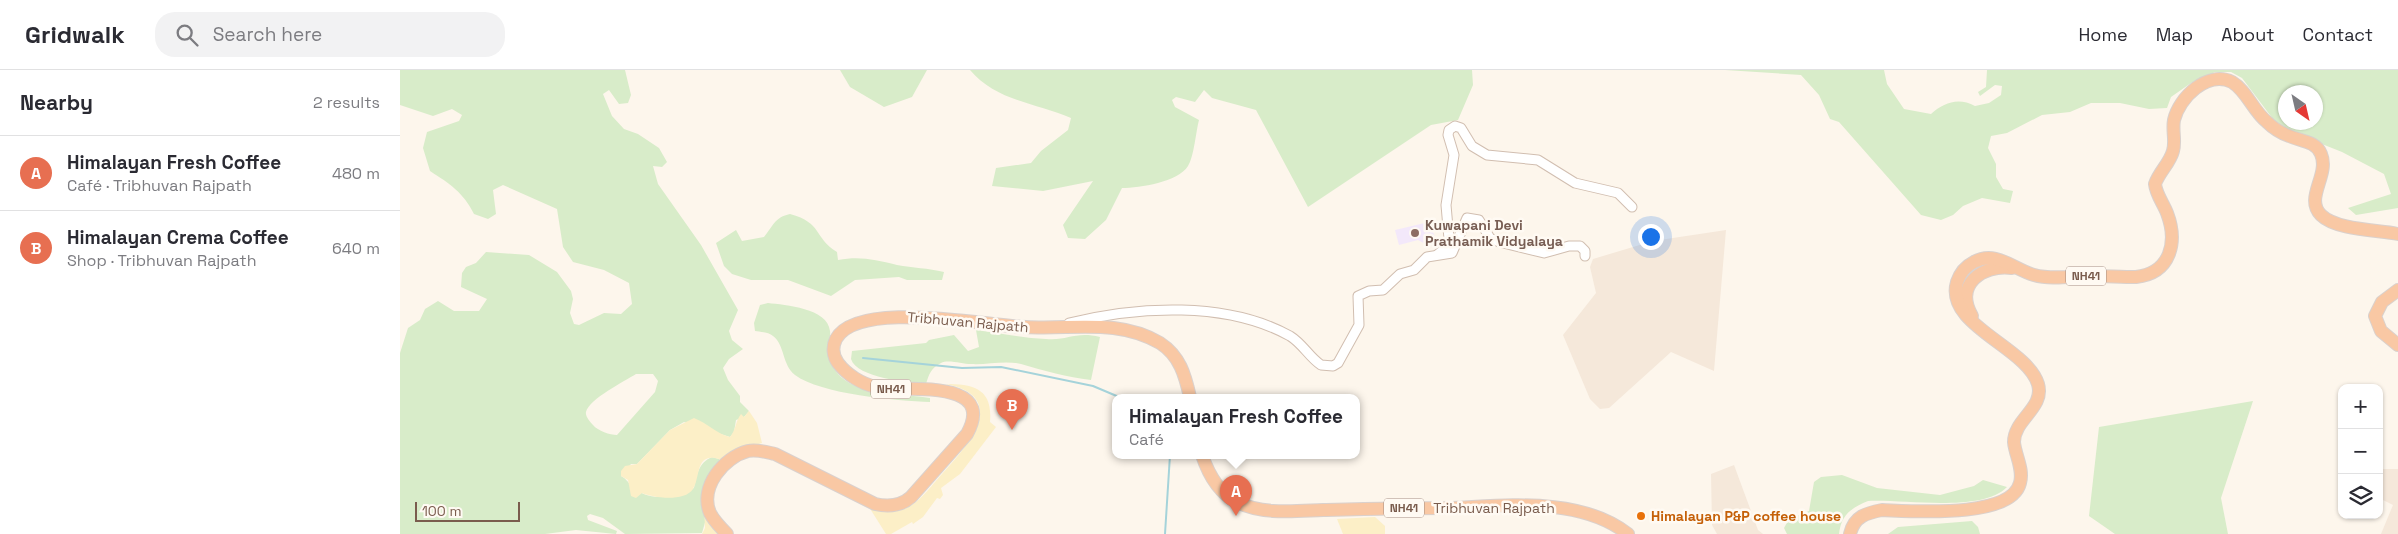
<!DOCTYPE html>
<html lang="en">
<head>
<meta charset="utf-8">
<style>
  :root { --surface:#fff; --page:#f2f2f3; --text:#2b2b33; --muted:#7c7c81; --line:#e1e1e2; --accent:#e76f51 }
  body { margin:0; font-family:"Space Grotesk",sans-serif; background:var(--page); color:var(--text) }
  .controls { position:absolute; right:15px; bottom:15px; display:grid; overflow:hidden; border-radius:10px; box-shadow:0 1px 4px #0004 }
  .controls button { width:45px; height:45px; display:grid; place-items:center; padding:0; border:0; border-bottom:1px solid var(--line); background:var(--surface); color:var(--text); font:25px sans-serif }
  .compass { position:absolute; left:1878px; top:15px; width:45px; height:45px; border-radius:50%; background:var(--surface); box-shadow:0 1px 4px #0004; rotate:146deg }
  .scale { position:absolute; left:15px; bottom:12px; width:105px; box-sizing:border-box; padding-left:5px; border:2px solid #7a5c4d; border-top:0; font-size:14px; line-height:18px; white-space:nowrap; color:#7a5c4d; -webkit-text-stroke:4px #fffaf3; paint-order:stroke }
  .you { position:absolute; left:1250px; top:166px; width:18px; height:18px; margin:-12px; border:4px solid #fff; border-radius:50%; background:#1a73e8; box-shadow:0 0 0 8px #1a73e833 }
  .badge { display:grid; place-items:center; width:32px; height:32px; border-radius:50%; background:var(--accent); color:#fff; font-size:16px; font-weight:700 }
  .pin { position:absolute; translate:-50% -41px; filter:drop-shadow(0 1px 2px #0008) }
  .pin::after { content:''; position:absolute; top:26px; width:18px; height:15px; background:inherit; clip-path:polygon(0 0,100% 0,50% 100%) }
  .popup { position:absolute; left:712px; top:324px; width:248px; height:65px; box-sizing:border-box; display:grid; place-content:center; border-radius:10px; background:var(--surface); filter:drop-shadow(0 1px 4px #0005); font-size:16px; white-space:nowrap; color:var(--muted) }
  .popup b { font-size:19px; color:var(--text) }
  .popup::after { content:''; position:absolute; left:50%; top:100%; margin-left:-10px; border:10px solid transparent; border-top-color:var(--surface) }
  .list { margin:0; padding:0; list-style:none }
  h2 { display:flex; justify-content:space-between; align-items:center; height:65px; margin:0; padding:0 20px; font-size:21px }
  h2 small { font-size:16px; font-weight:400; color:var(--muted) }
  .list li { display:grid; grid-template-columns:32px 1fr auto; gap:15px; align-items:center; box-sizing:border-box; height:75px; padding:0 20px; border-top:1px solid var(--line) }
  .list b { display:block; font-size:19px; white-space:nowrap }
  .list p { margin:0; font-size:16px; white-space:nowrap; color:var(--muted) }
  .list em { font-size:16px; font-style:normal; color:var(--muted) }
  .icon { flex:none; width:28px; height:28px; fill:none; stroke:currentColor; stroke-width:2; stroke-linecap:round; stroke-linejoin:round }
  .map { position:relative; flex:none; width:1998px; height:464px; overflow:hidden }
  header { display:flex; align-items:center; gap:30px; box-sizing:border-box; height:70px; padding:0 25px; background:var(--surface); border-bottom:1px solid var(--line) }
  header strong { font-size:24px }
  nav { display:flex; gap:28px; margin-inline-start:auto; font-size:18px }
  .search { width:350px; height:45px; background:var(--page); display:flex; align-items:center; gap:12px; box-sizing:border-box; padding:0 18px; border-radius:20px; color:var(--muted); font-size:19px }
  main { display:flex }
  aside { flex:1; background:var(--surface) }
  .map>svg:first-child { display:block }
</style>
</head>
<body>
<header>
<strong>Gridwalk</strong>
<div class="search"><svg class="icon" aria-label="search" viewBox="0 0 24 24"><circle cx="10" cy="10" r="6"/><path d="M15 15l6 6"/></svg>Search here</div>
<nav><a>Home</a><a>Map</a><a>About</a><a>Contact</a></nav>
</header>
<main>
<aside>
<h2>Nearby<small>2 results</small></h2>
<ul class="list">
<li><span class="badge">A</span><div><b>Himalayan Fresh Coffee</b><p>Café · Tribhuvan Rajpath</p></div><em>480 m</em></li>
<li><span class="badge">B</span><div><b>Himalayan Crema Coffee</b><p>Shop · Tribhuvan Rajpath</p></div><em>640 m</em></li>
</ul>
</aside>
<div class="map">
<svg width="1998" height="464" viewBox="0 0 1998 464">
  <rect width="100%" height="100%" fill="#fdf6ec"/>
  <g fill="#f5e8da">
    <polygon points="1326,160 1314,301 1271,282 1209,338 1200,339 1190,329 1163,265 1196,223 1190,197 1193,189 1253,171"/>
    <polygon points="1334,395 1358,460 1363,464 1317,464 1312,455 1311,404"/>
    <polygon points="1979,399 1998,399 1998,464 1981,464 1993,435 1979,428"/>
  </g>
  <polygon fill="#f3e8fa" points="1029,152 1035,167 1029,176 1018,170 999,175 995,160"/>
  <g fill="#d8ecc9" fill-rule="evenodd">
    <path d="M0,0H225L231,25L228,33L219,34L209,20L203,24L212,46L224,59L238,64L259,78L267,92L262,97L253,96L258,114L301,175L338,240L329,261L332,270L343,279L329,289L323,298L328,310L340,326V332L349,341L344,347L336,350L334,362L330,367L284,352L270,360L237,394H231L221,406C227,409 227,412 232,416C251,434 272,426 294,418C297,405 298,393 312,387L319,389L322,393L302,463L225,464L203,448L190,444L187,446L188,450L217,461L216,464L176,460L145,464H0V283L8,258L20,250L25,239L38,231L54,241H79L87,229L61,217L62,203L66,197L76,193L86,182L129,185L157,202L171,221L173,229L170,243L174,254L179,255L204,243L221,244L232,234L229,213L204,200L173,192L163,177L157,139L103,115L93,120L96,144L88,149L74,144C63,122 50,114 30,101L23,78L27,62L59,51L62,45L52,39L33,46L0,35ZM236,304H253L258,311L255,322L217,365C210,365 198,361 193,355C190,352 185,346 186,342C189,329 225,311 236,304Z"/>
    <polygon points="440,0 527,0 512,27 484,37 450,17"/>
    <path d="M570,0H1072L1073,15L1058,50L1031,55L908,137L856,40L812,28L804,20L795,32L776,27L772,30L775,37L799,50C796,61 794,87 788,96C778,112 740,118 722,118L706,150L685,169L668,168L663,155L693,111L643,121L592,116L596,98L631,93L641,81L668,60L671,48C636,33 596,31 570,0Z"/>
    <path d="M1325,0H1484L1487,14L1504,39L1531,44C1544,32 1559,27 1575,36L1589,33L1601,25L1602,16L1595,15L1580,26L1578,22L1586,17L1587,0H1998V138L1956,145L1948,138L1991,124L1984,104L1942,82L1879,57L1842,8L1831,2H1815L1791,13L1771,27L1767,38L1749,39L1720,33H1691L1670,42L1642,45L1607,63L1591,66L1588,78L1596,94V107L1603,119L1613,121L1610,133L1582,128L1563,136L1553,145L1541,150L1521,145L1439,52L1430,49L1419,25L1401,5ZM1886,22H1916V52H1886Z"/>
    <path d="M390,144C423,153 413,167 437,182L438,190C461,186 475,190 497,195C513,198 528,198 544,202L542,210H507L499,207L455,210L431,226L388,210H351L332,204L324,196L316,173L336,160L342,171L364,167C373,156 375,147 390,144Z"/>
    <path d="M368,233C385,235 428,238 430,261C431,266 428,271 428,276C426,287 433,299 441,307C464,327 502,323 530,328V332C497,331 420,324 395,305C382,295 385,275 373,266C369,262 360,262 355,261L354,253L360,235Z"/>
    <path d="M576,260C599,263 623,268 646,269C668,271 675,261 700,267L691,310C667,307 644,301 621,294C605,290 587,295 571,294C562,294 548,289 541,293C531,298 529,304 526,314C508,312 457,308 451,289L452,281L526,273L529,270L554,265L568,281L579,277Z"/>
    <polygon points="1853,331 1821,428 1828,464 1715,464 1689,446 1699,357"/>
    <path d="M1442,405L1477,418L1540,425L1574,416L1583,410L1607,417C1582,443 1503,429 1468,431C1451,438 1441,445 1439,464H1387L1384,458L1389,449L1409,441L1414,412L1421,407Z"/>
    <polygon points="1572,451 1578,457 1580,464 1488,464 1498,457"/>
  </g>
  <g fill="#fcefc7">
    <path d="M546,314C574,314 593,319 590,352L596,357L560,404L541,418L543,425L540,429L537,428L523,447L513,454L512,452L491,464H486L469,437C480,439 491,443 502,440C519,434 531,416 542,404C567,377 611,327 546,314Z"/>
    <path d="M349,341L357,353L362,373L349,377L322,393L319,389C295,382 301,406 293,419C285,432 253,428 242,423L236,428L231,426L228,410L221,406V401L225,396L237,394L270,360L294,348C307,353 319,365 330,367C336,360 335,352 341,344L344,347Z"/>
    <polygon points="304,436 320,464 302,464 305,458"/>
    <polygon points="975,447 985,456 985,464 943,464 937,449"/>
  </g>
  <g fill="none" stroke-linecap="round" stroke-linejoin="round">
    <g stroke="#a5d3da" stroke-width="2">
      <polyline points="463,288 562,298 601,297 693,316 719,327"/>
      <polyline points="765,464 770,385"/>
    </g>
    <g stroke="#d1beb0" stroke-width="11">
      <g id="tertiary">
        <polyline points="1038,184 1047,177 1049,169 1046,135 1054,85 1048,65 1049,60 1055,56 1061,58 1072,76 1087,85 1138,90 1175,113 1218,123 1232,137"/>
        <path d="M669,253C738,236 827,231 890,266C903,274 909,287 921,295L933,296L938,293L959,255L958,226L969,221L983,220L1000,204L1014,200L1027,187L1052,183L1067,148L1079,150L1090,168L1099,172L1144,183L1169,176H1180L1185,181V186"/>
      </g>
    </g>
    <g stroke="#dad1cd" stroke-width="14">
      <g id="trunk">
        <polyline points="1998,220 1982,232 1975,246 1981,261 1998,275"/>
        <path d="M1572,246C1554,215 1582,194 1612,198"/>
        <path d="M802,385C808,403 819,423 837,432C863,445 895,441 923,440C965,439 1006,438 1048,438C1106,436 1179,426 1228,464"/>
        <path d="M327,464C321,458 314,451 310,443C299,417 324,387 348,381C357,379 366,382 375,384L475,434C489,437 501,436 511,427L567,364C598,307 503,322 476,317C462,314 447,305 438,293C433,286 432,277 436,269C458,229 587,256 626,257C672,260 717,248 760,273C780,286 785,305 790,327"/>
        <path d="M1450,464C1454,446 1467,443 1482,440C1512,441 1611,449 1620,413C1624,399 1615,385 1614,372C1614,349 1645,338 1638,314C1627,277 1544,255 1557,212C1560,203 1566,196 1574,192C1596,180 1613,199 1634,205C1652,210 1672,206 1691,206C1706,206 1721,207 1736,207C1771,203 1778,172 1767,143C1763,133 1756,124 1755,114C1759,102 1770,93 1773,81C1776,71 1772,61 1774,50C1779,28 1807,0 1832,12C1847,21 1853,41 1867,52C1873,58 1881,63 1889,66C1900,71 1916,71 1921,84C1930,105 1904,128 1921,145C1936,160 1978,160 1998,164"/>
      </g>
    </g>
    <use href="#tertiary" stroke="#fff" stroke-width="9"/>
    <use href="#trunk" stroke="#f9c8a4" stroke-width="12"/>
  </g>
  <circle fill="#8d6e63" stroke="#fffaf3" stroke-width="2" cx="1015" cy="163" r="5"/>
  <circle fill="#e8710a" stroke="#fffaf3" stroke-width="2" cx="1241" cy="446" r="5"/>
  <g text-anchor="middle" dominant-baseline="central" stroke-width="5" stroke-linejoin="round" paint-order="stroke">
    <g fill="#fffaf3" stroke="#a28b7f" stroke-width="1">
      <rect x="1666" y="196.5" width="40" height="19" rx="4"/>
      <rect x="471" y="309.5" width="40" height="19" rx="4"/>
      <rect x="984" y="428.5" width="40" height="19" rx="4"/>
    </g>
    <g font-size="12" font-weight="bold" fill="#7a5c4d">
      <text x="1686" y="206">NH41</text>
      <text x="491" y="319">NH41</text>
      <text x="1004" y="438">NH41</text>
    </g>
    <g font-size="14" font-weight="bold" fill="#785e54" stroke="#fffaf3" text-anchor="start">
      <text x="1025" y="155">Kuwapani Devi<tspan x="1025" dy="16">Prathamik Vidyalaya</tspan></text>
    </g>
    <g font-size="14" fill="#7a5c4d" stroke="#fffaf3">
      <text transform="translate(568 252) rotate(5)">Tribhuvan Rajpath</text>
      <text x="1094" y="438">Tribhuvan Rajpath</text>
    </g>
    <g font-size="14" font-weight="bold" fill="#c56008" stroke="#fffaf3" text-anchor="start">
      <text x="1251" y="446">Himalayan P&amp;P coffee house</text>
    </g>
  </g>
</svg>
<div class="controls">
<button>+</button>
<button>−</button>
<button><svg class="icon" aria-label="layers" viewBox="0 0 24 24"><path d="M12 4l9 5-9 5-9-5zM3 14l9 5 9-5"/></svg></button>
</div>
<svg class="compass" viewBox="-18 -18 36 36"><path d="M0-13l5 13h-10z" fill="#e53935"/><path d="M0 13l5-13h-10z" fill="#7c7c81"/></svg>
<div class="scale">100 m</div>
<div class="you"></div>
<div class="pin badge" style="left:836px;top:446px">A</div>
<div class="popup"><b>Himalayan Fresh Coffee</b>Café</div>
<div class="pin badge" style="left:612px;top:360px">B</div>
</div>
</main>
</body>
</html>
